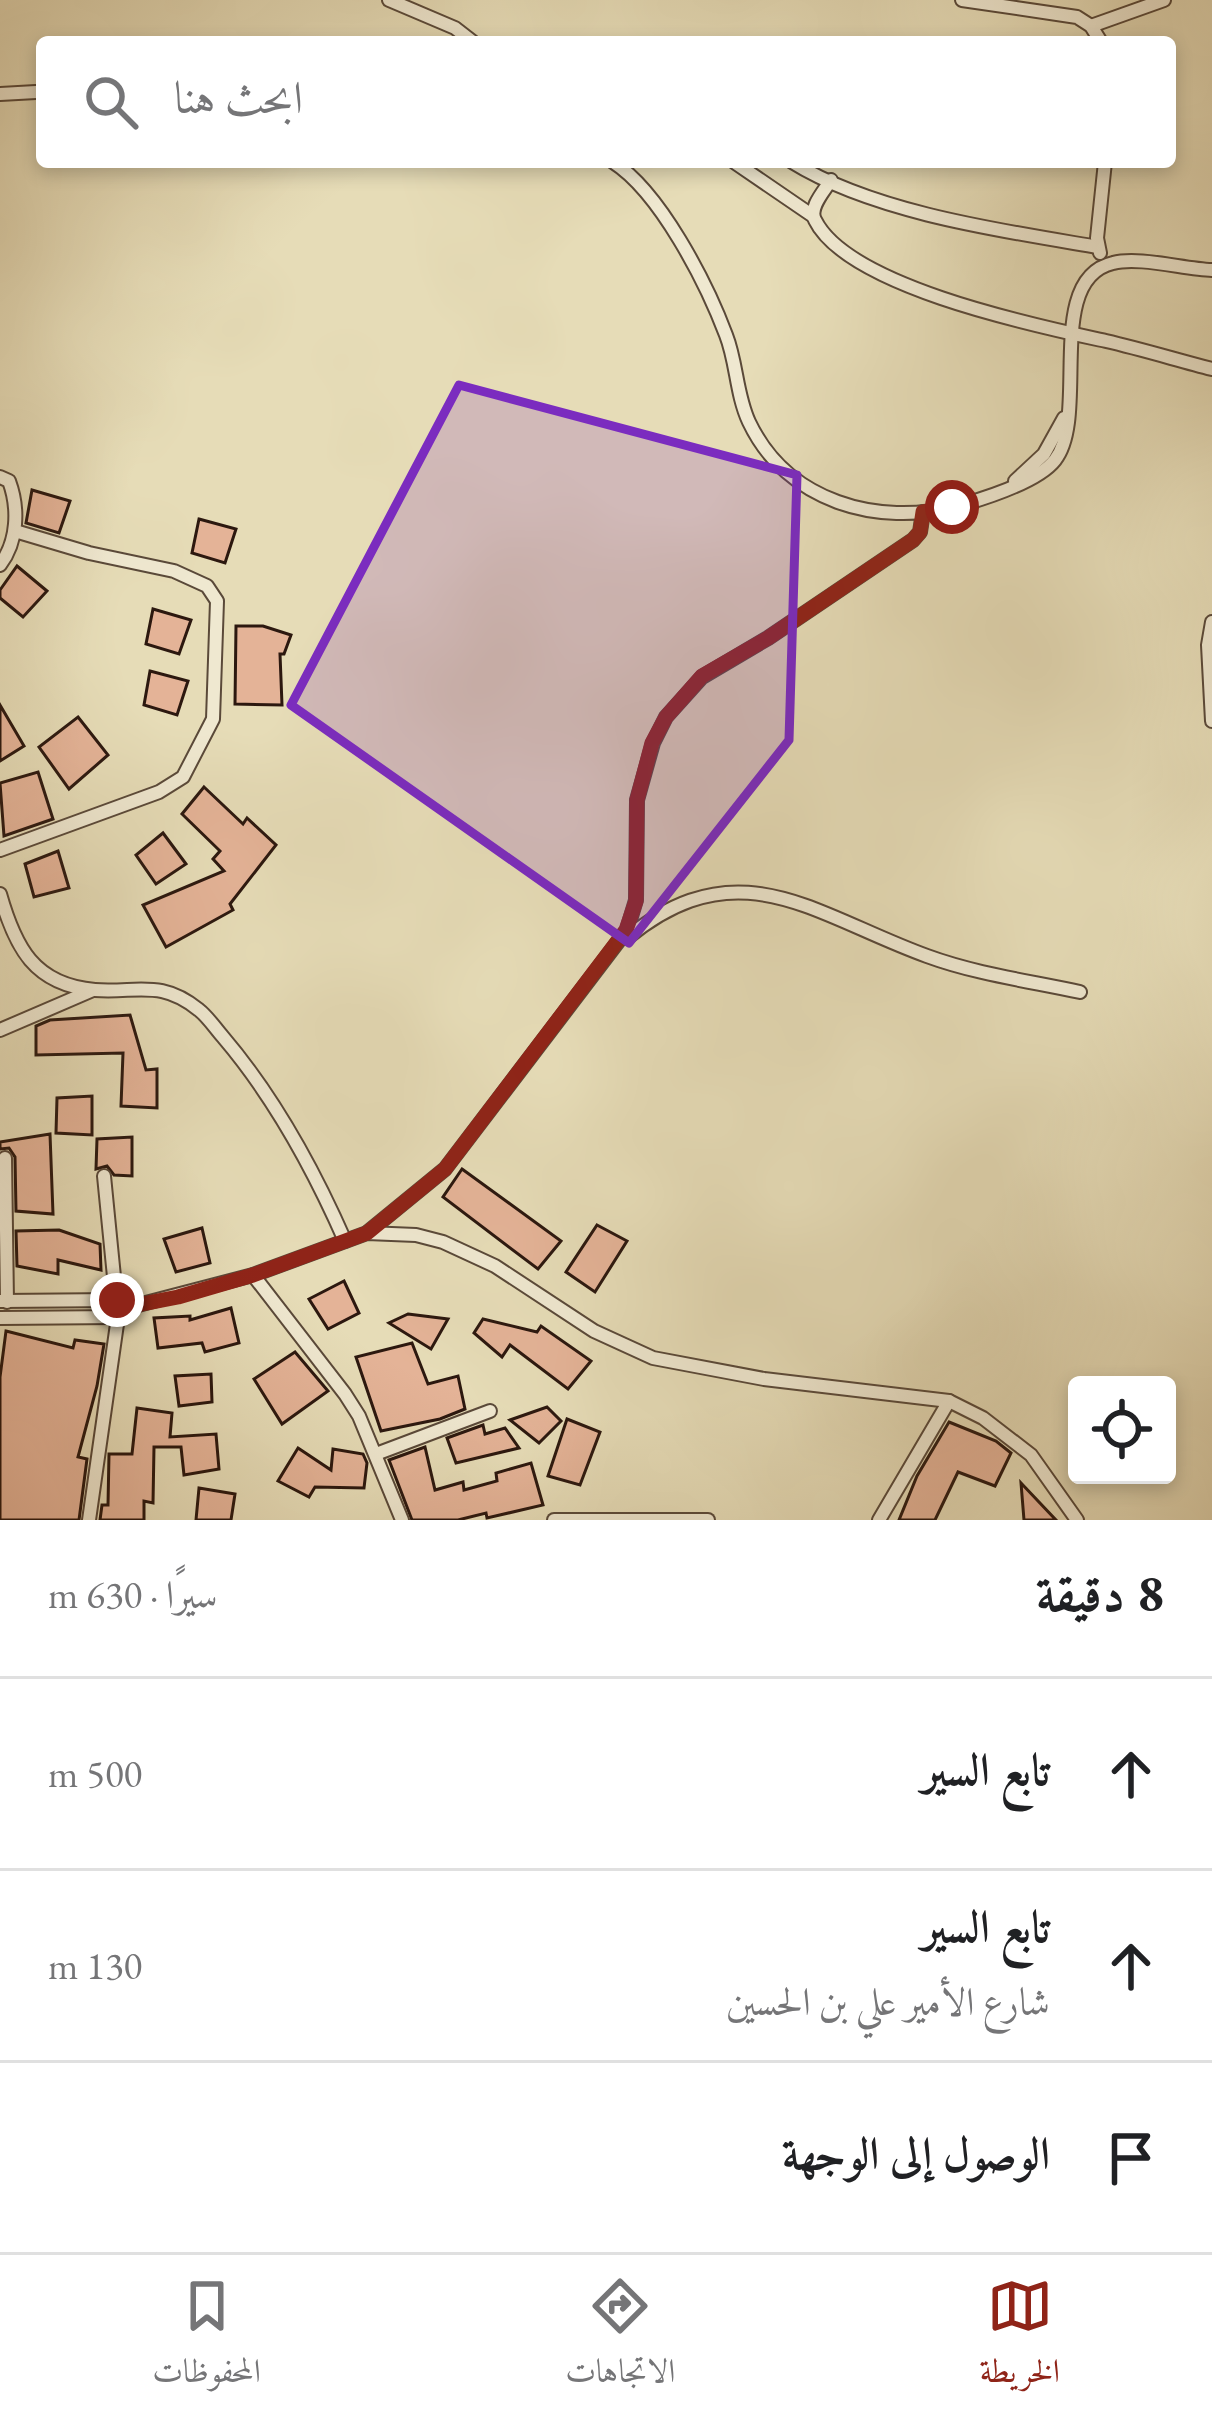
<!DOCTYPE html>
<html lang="ar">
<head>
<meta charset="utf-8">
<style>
  :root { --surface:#fff; --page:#f2f2f2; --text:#202124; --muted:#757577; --line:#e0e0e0; --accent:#8f2418 }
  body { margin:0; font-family:"EB Garamond",Amiri,serif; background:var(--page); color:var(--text); direction:rtl }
  .controls { position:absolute; right:36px; bottom:36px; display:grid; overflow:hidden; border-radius:12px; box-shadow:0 6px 18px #0003 }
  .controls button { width:108px; height:108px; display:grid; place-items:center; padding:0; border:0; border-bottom:3px solid var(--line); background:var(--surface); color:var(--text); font:60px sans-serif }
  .stop { position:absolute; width:36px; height:36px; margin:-27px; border:9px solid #8f2418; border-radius:50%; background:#fff }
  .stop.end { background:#8f2418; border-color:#fff; box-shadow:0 3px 12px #0008 }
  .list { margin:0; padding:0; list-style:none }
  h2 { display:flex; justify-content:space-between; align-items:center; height:156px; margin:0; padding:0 48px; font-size:51px }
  h2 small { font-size:39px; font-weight:400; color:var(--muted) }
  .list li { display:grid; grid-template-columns:78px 1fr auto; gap:36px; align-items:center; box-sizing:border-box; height:192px; padding:0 48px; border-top:3px solid var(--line) }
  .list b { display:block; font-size:45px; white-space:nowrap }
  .list p { margin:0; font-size:39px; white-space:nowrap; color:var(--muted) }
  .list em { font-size:39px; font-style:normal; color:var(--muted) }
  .icon { flex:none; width:66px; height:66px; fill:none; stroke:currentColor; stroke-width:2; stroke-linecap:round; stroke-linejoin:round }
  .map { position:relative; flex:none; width:1212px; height:1520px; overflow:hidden; direction:ltr }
  .search { position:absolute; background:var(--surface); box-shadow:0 6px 18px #0003; left:36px; right:36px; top:36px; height:132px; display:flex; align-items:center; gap:30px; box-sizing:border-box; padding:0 42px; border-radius:12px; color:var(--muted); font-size:45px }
  .sheet { height:732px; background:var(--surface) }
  nav { display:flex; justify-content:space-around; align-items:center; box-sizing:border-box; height:168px; border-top:3px solid var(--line); background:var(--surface); font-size:33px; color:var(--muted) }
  nav a { display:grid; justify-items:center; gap:6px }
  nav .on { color:var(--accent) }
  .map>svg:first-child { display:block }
</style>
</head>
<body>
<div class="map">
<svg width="1212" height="1520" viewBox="0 0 1212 1520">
  <rect width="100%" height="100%" fill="#e6dcb7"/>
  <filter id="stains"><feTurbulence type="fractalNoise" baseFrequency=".00167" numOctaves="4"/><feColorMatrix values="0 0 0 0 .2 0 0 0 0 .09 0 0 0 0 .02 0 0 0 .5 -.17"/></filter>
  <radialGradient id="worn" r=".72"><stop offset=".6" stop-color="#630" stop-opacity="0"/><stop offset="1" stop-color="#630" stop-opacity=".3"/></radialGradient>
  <g fill="#e4b397" stroke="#2c180f" stroke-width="3">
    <polygon points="32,490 70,501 59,533 26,523"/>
    <polygon points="199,519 236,529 225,563 192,553"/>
    <polygon points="17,566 47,591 23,617 0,598 0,590"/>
    <polygon points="153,609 191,620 179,654 146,644"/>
    <polygon points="236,626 263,626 291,635 284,654 280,654 282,705 235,704"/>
    <polygon points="150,671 188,681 177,715 144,705"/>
    <polygon points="0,705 24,746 0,761"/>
    <polygon points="78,717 108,755 69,789 39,747"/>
    <polygon points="38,772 53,819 4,836 0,783"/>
    <polygon points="204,787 243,824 247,818 276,845 230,904 233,910 166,947 143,905 224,871 213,859 220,851 182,814"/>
    <polygon points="163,833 186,864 156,884 136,855"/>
    <polygon points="58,851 69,888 34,897 25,864"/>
    <polygon points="130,1015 146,1070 157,1069 157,1108 121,1106 123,1053 36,1055 36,1026 50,1020"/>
    <polygon points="92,1096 92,1135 56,1133 57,1098"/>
    <polygon points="50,1134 53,1214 16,1211 15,1157 9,1148 0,1149 0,1142"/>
    <polygon points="132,1137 132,1176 114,1175 107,1166 96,1169 97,1139"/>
    <polygon points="462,1169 561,1241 538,1269 443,1197"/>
    <polygon points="597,1225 627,1241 595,1292 566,1272"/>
    <polygon points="202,1228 210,1263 176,1272 164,1239"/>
    <polygon points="59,1230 100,1244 101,1270 58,1260 58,1274 17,1266 16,1231"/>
    <polygon points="344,1281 359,1313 328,1329 309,1299"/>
    <polygon points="231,1308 239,1343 205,1352 202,1343 158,1348 154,1318 190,1316 190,1320"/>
    <polygon points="408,1314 448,1319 431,1349 389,1323"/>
    <polygon points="483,1319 537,1332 541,1326 591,1361 568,1389 510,1345 502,1357 474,1333"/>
    <polygon points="6,1331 73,1348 75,1340 104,1344 97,1386 78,1457 87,1459 79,1520 0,1520 0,1377"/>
    <polygon points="412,1343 428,1384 458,1376 465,1409 440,1419 381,1431 356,1357"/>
    <polygon points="295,1352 328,1391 282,1424 254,1379"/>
    <polygon points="211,1374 212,1402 179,1406 175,1376"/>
    <polygon points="547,1407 561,1421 539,1443 510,1420"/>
    <polygon points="137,1408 172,1413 170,1437 216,1434 219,1469 184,1475 181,1447 154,1447 153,1503 144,1501 144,1520 100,1520 102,1505 108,1505 109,1454 132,1454"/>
    <polygon points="567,1419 600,1432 580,1485 548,1476"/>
    <polygon points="949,1422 996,1441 1011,1453 995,1486 958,1472 935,1520 899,1520 917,1476"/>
    <polygon points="483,1425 485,1434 505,1428 519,1448 456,1463 447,1438"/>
    <polygon points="425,1447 435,1490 463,1482 464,1490 497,1481 496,1473 531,1463 543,1505 487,1518 486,1513 458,1520 412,1520 389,1460"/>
    <polygon points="298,1448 331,1470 333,1449 363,1454 367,1463 364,1488 315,1487 309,1497 278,1481"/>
    <polygon points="1021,1483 1056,1520 1024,1520"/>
    <polygon points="199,1488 235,1494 231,1520 196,1520"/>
  </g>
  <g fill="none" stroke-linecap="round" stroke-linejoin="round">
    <g stroke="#5a4939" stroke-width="16">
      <g id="minor">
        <polyline points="389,0 455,28 473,42"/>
        <polyline points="962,0 1077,17 1091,26 1101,42"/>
        <polyline points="1091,26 1164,0"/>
        <polyline points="0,94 36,92"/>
        <path d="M613,162C660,192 706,282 726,335C737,363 736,394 749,422C787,502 877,527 958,506C986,498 1038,482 1055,460C1090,416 1043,279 1113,263C1138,256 1184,269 1212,270"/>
        <polyline points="734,162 813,216"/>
        <path d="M792,162C874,213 1003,231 1098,247"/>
        <path d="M831,180C825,190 808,208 815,220C848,287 1037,326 1106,341C1141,349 1177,360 1212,369"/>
        <polyline points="1100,253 1097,238 1105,162"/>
        <path d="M0,477L9,481C19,508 18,541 0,565"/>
        <polyline points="1015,481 1044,454 1064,418"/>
        <polyline points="1212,622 1208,645 1212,721"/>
        <polyline points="0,850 159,792 183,777 213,719 217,601 207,586 174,571 89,553 15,531"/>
        <path d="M0,894C15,947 34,985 95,990C138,993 161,979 199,1010C208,1017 215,1028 223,1037C275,1098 313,1168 345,1241"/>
        <path d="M627,938C739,846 814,915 927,956C976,974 1029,981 1080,992"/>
        <polyline points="0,1030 93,990"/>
        <polyline points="5,1158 7,1302"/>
        <polyline points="368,1232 445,1169 627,930 636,900 637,800 653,743 666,717 702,677 768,638 913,540 920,532 923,512"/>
        <polyline points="253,1275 345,1394 359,1416 402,1520"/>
        <polyline points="1,1301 117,1300 138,1305"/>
        <polyline points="0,1318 118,1317 138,1305 253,1275 367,1233 416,1235 443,1242 495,1266 594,1331 653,1358 764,1379 949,1401 983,1418 1031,1455 1077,1520"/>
        <polyline points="376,1454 490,1411"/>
        <polyline points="89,1520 118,1317 104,1176"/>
        <polyline points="554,1520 708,1520"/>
        <polyline points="879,1520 949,1401"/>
      </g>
    </g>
    <use href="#minor" stroke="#efe8d0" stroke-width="12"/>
  </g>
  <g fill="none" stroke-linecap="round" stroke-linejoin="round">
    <polyline stroke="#8f2418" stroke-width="15" points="117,1300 137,1305 178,1297 253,1275 367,1233 445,1169 626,930 636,901 637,800 652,743 666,717 702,676 768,638 913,540 920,532 923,512 952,507"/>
  </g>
  <path fill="#7b2cbf" fill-opacity="0.2" stroke="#7b2cbf" stroke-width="9" stroke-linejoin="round" d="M459,385L797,475L789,740L629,943L291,705Z"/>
  <rect width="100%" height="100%" filter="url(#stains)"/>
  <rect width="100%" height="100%" fill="url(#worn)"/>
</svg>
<div class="controls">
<button><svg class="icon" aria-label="locate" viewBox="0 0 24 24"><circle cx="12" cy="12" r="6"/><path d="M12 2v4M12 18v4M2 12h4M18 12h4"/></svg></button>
</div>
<div class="stop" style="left:952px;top:507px"></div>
<div class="stop end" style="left:117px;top:1300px"></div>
<div class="search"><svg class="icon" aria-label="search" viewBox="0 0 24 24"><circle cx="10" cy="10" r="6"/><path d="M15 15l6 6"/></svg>ابحث هنا</div>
</div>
<section class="sheet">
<h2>8 دقيقة<small>سيرًا · 630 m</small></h2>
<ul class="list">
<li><svg class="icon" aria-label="ahead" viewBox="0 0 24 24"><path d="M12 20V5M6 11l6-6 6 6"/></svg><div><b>تابع السير</b></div><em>500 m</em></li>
<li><svg class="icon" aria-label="ahead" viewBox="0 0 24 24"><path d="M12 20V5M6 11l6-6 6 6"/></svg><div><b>تابع السير</b><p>شارع الأمير علي بن الحسين</p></div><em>130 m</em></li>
<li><svg class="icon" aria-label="arrive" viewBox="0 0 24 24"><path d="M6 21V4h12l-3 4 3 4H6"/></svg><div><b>الوصول إلى الوجهة</b></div></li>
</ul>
</section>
<nav>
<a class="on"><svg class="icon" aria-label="map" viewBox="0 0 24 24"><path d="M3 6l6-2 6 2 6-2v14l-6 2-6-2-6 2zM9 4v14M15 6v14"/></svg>الخريطة</a>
<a><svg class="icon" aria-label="directions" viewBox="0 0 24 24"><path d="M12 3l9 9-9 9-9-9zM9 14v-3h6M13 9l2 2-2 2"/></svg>الاتجاهات</a>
<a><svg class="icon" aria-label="saved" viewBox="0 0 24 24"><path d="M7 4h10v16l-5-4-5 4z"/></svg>المحفوظات</a>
</nav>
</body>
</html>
